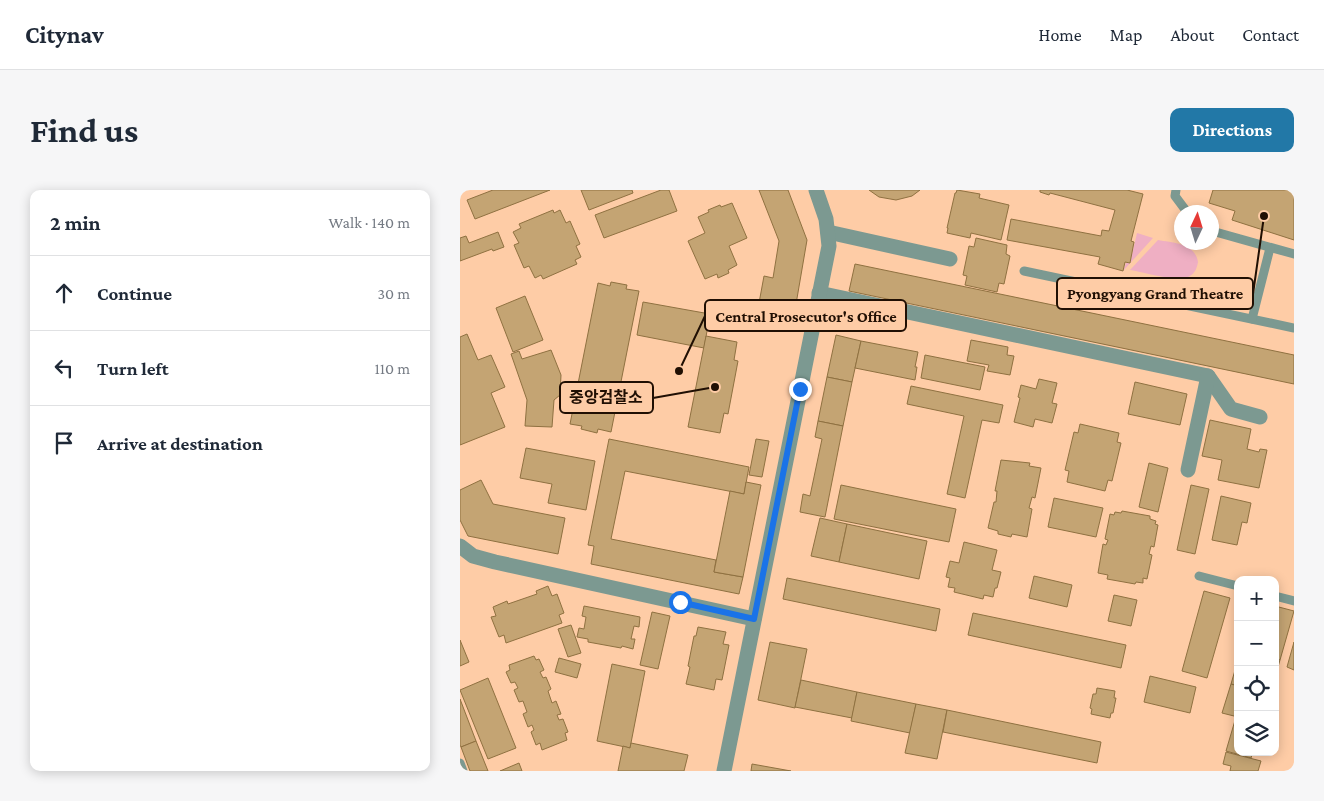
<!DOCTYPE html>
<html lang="en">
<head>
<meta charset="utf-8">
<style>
  :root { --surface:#fff; --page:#f6f6f7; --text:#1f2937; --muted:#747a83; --line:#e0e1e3; --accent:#2278a7 }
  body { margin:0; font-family:"Crimson Pro","Noto Sans KR",serif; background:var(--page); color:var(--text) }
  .controls { position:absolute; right:15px; bottom:15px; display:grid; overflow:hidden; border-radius:10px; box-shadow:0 2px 12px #0003 }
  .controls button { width:45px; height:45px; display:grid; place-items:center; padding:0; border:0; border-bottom:1px solid var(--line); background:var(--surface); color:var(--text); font:25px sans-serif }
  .compass { position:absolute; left:714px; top:15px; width:45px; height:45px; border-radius:50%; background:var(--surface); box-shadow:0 2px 12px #0003; rotate:4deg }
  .stop { position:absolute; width:15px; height:15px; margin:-11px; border:4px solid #1a73e8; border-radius:50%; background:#fff }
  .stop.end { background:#1a73e8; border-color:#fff; box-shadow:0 1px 5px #0008 }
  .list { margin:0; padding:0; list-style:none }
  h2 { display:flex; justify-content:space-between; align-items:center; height:65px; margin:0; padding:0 20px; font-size:21px }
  h2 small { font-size:16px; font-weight:400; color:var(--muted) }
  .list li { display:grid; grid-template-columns:32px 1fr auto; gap:15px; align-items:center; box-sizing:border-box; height:75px; padding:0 20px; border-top:1px solid var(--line) }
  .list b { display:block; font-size:19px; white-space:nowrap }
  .list em { font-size:16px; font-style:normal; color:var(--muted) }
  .icon { flex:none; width:28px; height:28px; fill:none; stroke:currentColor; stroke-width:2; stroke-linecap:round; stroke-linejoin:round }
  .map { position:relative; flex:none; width:834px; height:581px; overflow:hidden; border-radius:10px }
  header { display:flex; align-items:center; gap:30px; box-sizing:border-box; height:70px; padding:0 25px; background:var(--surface); border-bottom:1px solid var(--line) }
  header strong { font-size:24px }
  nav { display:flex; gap:28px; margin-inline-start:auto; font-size:18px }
  .intro { display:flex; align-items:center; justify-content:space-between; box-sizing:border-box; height:120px; padding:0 30px }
  h1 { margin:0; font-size:35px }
  .button { padding:12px 22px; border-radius:10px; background:var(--accent); color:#fff; font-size:18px; font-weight:700 }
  main { display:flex; gap:30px; padding:0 30px }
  aside { flex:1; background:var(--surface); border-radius:10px; box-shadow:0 2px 12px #0003 }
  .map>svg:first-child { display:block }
</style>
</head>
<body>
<header>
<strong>Citynav</strong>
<nav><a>Home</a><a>Map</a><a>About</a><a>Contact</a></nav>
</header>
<div class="intro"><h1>Find us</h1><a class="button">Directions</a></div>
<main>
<aside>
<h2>2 min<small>Walk · 140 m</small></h2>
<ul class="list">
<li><svg class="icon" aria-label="ahead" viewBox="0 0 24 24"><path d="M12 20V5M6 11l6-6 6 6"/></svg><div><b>Continue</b></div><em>30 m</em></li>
<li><svg class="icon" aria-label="left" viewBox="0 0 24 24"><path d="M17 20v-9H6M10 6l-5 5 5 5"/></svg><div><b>Turn left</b></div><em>110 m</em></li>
<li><svg class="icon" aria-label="arrive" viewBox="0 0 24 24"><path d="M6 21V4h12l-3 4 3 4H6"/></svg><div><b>Arrive at destination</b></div></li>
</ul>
</aside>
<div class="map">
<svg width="834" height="581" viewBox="0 0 834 581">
  <rect width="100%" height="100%" fill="#fecca6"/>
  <g fill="#efafc3">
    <polygon points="677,43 693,48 663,81 666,73 670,73"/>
    <path d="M698,50C714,53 735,53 738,72C737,78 735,83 730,86C719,93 683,82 670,80Z"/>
  </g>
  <g fill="#c4a473" stroke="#8f7141">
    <polygon points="33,0 90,0 15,29 7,10"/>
    <polygon points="121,0 172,0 173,3 129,20"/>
    <polygon points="201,0 209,0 217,21 144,48 135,25"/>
    <polygon points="299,0 328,0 347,50 335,120 299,113 304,86 313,88 319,51"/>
    <polygon points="409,0 460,0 452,6 436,10 419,7"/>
    <polygon points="497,0 520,4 519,8 549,15 541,50 511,43 510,48 487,43 488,38 487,38 495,3 496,3"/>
    <polygon points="580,0 667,0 683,4 671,51 674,52 670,73 665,72 663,81 638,74 640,67 547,50 551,29 641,46 642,40 649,41 655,20 590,3 589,5 580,2"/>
    <polygon points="753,0 834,0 834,50 772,30 775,21 749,13"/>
    <polygon points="272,13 287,48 269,56 277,75 268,80 269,83 258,88 257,84 245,89 228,51 245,43 238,27 249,22 248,20 260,15 261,17"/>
    <polygon points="93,20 94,23 100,20 106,33 110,31 120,54 116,56 121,67 115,70 117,74 83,89 81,85 75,88 69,76 64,78 54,55 59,53 53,42 61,38 59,34"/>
    <polygon points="38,42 44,57 33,61 32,59 0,71 0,48 6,46 9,53"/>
    <polygon points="516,48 547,55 546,64 550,66 544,94 539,93 537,102 505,95 507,86 503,85 509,56 514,57"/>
    <polygon points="395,74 834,165 834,194 389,101"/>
    <polygon points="151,92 167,95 166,99 179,101 151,242 138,239 137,243 121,239 122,236 110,234 138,93 150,96"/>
    <polygon points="65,106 83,150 53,162 36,118"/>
    <polygon points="183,112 250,124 244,158 177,145"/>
    <polygon points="7,144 18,170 31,165 45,197 31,203 45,237 0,255 0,147"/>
    <polygon points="376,145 401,151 392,192 367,187"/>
    <polygon points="246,146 277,152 274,170 278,171 268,224 264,223 260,243 228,237"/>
    <polygon points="511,150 548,157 547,165 554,166 550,185 527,181 529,175 507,171"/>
    <polygon points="401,151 458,162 455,177 457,177 455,190 395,178"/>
    <polygon points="91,160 101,185 100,205 94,210 92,237 65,236 67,210 51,164 59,161 62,169"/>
    <polygon points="465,165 525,177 520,200 461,188"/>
    <polygon points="367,187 392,192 383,236 358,231"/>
    <polygon points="579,189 597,193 592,213 597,214 592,233 575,229 573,237 554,232 560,208 558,207 561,195 576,199"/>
    <polygon points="675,192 727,204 720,235 668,224"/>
    <polygon points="451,196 543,215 539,233 522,230 505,308 487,304 504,226 447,214"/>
    <polygon points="750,230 791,239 787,259 799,262 800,259 807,260 799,298 758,290 762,270 742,266"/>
    <polygon points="358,231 383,236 365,327 340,322 343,304 350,306 362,249 355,247"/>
    <polygon points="620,234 659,243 657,252 661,253 652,291 648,290 645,301 607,292 609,281 605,280 614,242 618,243"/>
    <polygon points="149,249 289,277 284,304 165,281 151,349 256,370 254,382 283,387 279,404 131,374 134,356 128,355"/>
    <polygon points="296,249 309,251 302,287 289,285"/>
    <polygon points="66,258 135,271 126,320 88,313 92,294 60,288"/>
    <polygon points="541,270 570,273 569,276 581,278 575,308 572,307 569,318 572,319 567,347 552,344 551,347 538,344 538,341 528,338 534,312 536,312 537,301 535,301"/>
    <polygon points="689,273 708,278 698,322 679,317"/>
    <polygon points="21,290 33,314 105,328 98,364 8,346 0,330 0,300"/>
    <polygon points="286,292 301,295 283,387 254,382 270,301 284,304"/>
    <polygon points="381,295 496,319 489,352 374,329"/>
    <polygon points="731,295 749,299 735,364 717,360"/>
    <polygon points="761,306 791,313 787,333 782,332 777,355 752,350"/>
    <polygon points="594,308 643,318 636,347 588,337"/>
    <polygon points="662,321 690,326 690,329 696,331 695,334 698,335 694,357 691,356 689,364 692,365 687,389 683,388 683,393 676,392 675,394 647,389 648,385 638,383 643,354 646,355 648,350 645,349 650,324 654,325 655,322 661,323"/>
    <polygon points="360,328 387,334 379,372 351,366"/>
    <polygon points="387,334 467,351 459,389 379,372"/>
    <polygon points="504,352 537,360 532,380 541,382 537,398 535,398 533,407 524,405 523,409 494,402 495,398 488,397 490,388 486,387 490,371 499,373"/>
    <polygon points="574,386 612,395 607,417 569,408"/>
    <polygon points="327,388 480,419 476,441 323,409"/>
    <polygon points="88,396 92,406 97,404 104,423 99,425 102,433 46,453 44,445 39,447 31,427 36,426 33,417 47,411 48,414 77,404 76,401"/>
    <polygon points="744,401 770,408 747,488 722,481"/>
    <polygon points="654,405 677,410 671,436 648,431"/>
    <polygon points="124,416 180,427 179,437 174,436 171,449 175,449 173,459 162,456 161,458 128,452 128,449 117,447 119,438 124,439 126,427 122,426"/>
    <polygon points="815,416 834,421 820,470 815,468"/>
    <polygon points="192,422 210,426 198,479 180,475"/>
    <polygon points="513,423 666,455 661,478 508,445"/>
    <polygon points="111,435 121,463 108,467 98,439"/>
    <polygon points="238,437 266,442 263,454 269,455 262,490 256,489 254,500 226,494 230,477 228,476 234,446 236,446"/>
    <polygon points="0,450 9,472 0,476"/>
    <polygon points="310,452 347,459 335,518 298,510"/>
    <polygon points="834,452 834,480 827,477"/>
    <polygon points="74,466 76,470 79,469 84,480 80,482 83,488 86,487 91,499 88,501 92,513 96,511 101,524 97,525 99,530 103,529 108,542 105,543 107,550 82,560 80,553 76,555 71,542 74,540 72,535 68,537 63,524 67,522 63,511 59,512 54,500 58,498 55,492 51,493 46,482 50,480 49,475"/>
    <polygon points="99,468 121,474 117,488 95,482"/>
    <polygon points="815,468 820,470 815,487"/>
    <polygon points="778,470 778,496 771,494"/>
    <polygon points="152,474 185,481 170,558 137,551"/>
    <polygon points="690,486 736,497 730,523 684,512"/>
    <polygon points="28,488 56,558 28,569 0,500"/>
    <polygon points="341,490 397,502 392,528 335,517"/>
    <polygon points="771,494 778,496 778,527 762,523"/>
    <polygon points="637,498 655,501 654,508 656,508 653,523 651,523 650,528 631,524 632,519 630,518 633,504 636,504"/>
    <polygon points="397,502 456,514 450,543 391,531"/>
    <polygon points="0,509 16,551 1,557 0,555"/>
    <polygon points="456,514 487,520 477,569 445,563"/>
    <polygon points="487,520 641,552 637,573 483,542"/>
    <polygon points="776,527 778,527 778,562 793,562 791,568 766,561"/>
    <polygon points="16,551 28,581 10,581 1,557"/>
    <polygon points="171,553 228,565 224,581 158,581 163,556 170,558"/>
    <polygon points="766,562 801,571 798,581 770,581 771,576 763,574"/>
    <polygon points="59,573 62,581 40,581"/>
    <polygon points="292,574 331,581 291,581"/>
  </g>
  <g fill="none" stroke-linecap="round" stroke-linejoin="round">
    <g stroke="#7c9991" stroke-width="9">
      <polyline points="716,0 715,6 727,22"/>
      <polyline points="752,41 834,64"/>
      <polyline points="564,81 834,138"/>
      <polyline points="792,129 810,58"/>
      <polyline points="739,386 778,396"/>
      <polyline points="815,406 834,411"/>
      <polyline points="0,573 3,581"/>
    </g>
    <g stroke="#7c9991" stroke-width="15">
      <polyline points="368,42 490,69"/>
      <polyline points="359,103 748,186 771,219 800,227"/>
      <polyline points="728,280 748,186"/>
      <polyline points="0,356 13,366 35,372 294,429"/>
      <polyline points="264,581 369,56 366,29 356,0"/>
    </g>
  </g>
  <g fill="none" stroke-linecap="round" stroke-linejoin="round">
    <polyline stroke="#1a73e8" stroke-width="6" points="220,412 294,429 340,199"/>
  </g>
  <path fill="none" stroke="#200f03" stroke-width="2" d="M804 26L793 104M219 181L245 126M255 197L193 208"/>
  <g fill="#200f03" stroke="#fecca6" stroke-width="2">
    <circle cx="804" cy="26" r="5"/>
    <circle cx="219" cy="181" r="5"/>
    <circle cx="255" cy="197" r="5"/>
  </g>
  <g fill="#fecca6" stroke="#200f03" stroke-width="2">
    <rect x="597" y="88" width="196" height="31" rx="5"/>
    <rect x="245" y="110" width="201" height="31" rx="5"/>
    <rect x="100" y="192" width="93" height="31" rx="5"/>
  </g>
  <g font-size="16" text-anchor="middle" font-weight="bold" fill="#200f03">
    <text x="695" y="109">Pyongyang Grand Theatre</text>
    <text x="346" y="132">Central Prosecutor's Office</text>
    <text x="146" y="213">중앙검찰소</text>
  </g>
</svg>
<div class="controls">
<button>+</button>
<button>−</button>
<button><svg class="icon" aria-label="locate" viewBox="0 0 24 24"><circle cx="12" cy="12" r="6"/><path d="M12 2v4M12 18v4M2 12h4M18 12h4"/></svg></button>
<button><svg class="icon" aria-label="layers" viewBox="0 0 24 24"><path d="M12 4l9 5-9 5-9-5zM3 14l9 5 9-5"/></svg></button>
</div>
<svg class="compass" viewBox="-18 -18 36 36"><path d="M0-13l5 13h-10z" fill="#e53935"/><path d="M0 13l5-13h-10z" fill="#747a83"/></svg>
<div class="stop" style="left:220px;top:412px"></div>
<div class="stop end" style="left:340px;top:199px"></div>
</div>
</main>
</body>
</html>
